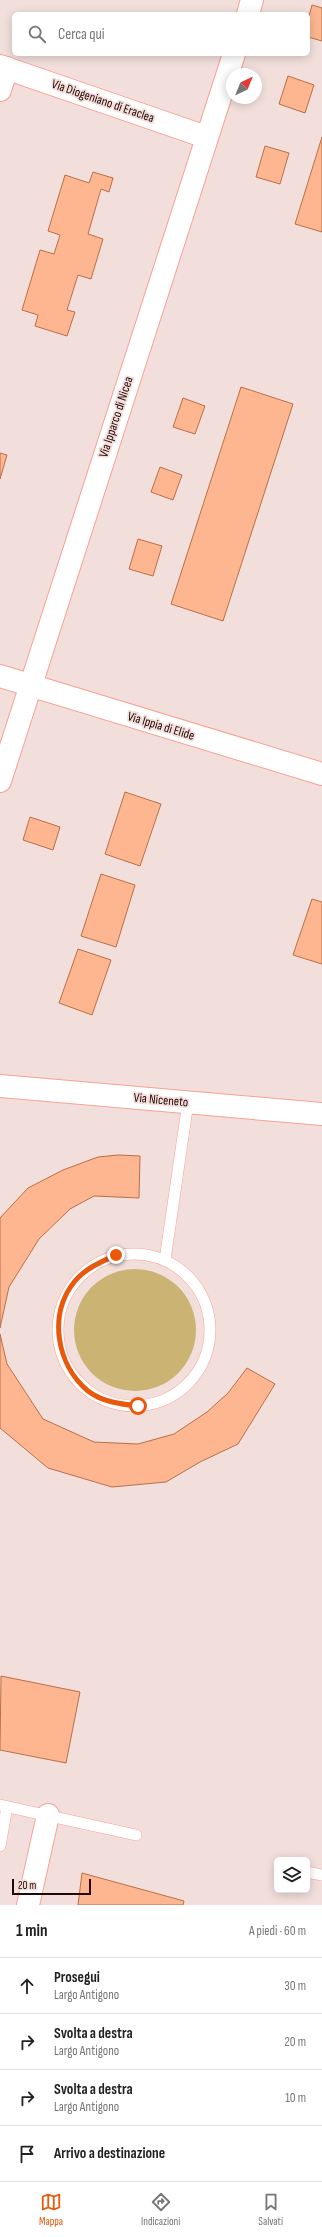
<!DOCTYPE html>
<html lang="it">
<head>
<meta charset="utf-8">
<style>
  :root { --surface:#fff; --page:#f6f6f6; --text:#222; --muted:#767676; --line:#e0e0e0; --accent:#ea580c }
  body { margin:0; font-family:"Sofia Sans Condensed",sans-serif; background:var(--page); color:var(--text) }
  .controls { position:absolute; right:12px; bottom:12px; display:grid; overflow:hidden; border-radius:6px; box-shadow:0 2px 10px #0003 }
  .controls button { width:36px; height:36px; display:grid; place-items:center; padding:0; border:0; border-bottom:1px solid var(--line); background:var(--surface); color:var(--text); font:20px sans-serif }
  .compass { position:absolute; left:226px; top:68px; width:36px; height:36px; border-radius:50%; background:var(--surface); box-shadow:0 2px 10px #0003; rotate:43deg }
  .scale { position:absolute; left:12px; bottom:10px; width:79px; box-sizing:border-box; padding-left:4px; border:2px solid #260705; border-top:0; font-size:11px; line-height:14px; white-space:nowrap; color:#260705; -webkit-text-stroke:3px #f2dfdc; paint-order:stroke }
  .stop { position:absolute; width:12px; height:12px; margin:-9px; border:3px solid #ea580c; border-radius:50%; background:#fff }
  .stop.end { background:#ea580c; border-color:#fff; box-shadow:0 1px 4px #0008 }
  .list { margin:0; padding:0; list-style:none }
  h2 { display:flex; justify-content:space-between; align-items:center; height:52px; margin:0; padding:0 16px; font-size:17px }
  h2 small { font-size:13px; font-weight:400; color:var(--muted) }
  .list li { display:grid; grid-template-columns:26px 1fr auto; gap:12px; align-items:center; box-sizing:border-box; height:56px; padding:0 16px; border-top:1px solid var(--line) }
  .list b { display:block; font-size:15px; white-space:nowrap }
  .list p { margin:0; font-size:13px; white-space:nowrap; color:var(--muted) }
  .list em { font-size:13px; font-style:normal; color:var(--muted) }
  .icon { flex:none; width:22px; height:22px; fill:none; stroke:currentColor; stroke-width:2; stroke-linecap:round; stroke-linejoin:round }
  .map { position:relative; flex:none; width:322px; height:1905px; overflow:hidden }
  .search { position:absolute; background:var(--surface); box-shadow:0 2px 10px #0003; left:12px; right:12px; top:12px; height:44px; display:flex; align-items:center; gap:10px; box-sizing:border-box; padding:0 14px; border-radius:6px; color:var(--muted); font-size:15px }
  .sheet { height:276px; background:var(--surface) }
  nav { display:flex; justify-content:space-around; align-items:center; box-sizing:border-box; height:56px; border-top:1px solid var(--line); background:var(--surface); font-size:11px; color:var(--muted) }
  nav a { display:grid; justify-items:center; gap:2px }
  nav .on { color:var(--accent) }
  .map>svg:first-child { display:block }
</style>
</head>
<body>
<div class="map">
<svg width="322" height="1905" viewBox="0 0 322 1905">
  <rect width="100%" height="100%" fill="#f2dfdc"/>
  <circle fill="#cbb373" cx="135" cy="1330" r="61"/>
  <g fill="#fdb690" stroke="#b87048">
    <polygon points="312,5 322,8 322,41 308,37 308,20"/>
    <polygon points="288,76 314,85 305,113 279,104"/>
    <polygon points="322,137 322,232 295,224"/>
    <polygon points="265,146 289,153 280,184 256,177"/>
    <polygon points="93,172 113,178 109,192 101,189 88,234 103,239 91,279 78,275 67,310 75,312 67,336 35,326 38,315 22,310 40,250 54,254 60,235 48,231 65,175 89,183"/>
    <polygon points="241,387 293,404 223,621 171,604"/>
    <polygon points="183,398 205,406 195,434 173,427"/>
    <polygon points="0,453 7,455 0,479"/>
    <polygon points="160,467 182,475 173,500 151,492"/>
    <polygon points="138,539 162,546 153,576 129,569"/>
    <polygon points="125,792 161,804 140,866 105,854"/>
    <polygon points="30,817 60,827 53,850 23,840"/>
    <polygon points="101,874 135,885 116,947 81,936"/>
    <polygon points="312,899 322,902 322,964 293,955"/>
    <polygon points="78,949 111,960 92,1015 59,1003"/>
    <polygon points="118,1155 140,1156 139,1198 94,1196 70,1209 39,1239 9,1287 0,1328 0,1218 28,1188 63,1170 98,1157"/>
    <polygon points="0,1334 7,1364 43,1419 94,1442 138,1444 174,1434 207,1412 228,1393 247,1368 275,1384 238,1444 200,1462 166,1482 112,1487 48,1468 0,1428"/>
    <polygon points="1,1676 80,1692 66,1763 0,1750"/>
    <polygon points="82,1873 184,1901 183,1905 78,1905"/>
  </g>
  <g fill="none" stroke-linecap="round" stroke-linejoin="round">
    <g stroke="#f8a193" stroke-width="12">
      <g id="service">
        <circle cx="134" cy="1330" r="76"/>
        <polyline points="165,1260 188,1102"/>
        <polyline points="0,1805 136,1835"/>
        <polyline points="0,1846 7,1807"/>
        <polyline points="307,1872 322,1875"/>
      </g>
    </g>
    <g stroke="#f8a193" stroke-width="24">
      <g id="minor">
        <polyline points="248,14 252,0"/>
        <polyline points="0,66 206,137"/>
        <polyline points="0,90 7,68"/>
        <polyline points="0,676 322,774"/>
        <polyline points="0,781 234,54"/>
        <polyline points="0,1086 322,1114"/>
        <polyline points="28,1905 48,1815"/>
      </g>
    </g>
    <use href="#service" stroke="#fff" stroke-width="11"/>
    <use href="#minor" stroke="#fff" stroke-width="22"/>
  </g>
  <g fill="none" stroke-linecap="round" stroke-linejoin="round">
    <path stroke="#ea580c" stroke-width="5" d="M116,1255C101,1262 86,1268 75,1281C48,1314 56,1364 88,1391C102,1402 121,1404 138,1406"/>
  </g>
  <g text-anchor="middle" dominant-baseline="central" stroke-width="3.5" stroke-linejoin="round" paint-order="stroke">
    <g font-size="13" fill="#260705" stroke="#f2dfdc">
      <text transform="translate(103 101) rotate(19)">Via Diogeniano di Eraclea</text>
      <text transform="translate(116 417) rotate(-72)">Via Ipparco di Nicea</text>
      <text transform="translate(161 726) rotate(17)">Via Ippia di Elide</text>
      <text transform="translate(161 1100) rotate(5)">Via Niceneto</text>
    </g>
  </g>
</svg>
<div class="controls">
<button><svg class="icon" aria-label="layers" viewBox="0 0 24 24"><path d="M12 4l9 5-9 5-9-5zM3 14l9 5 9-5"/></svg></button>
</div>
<svg class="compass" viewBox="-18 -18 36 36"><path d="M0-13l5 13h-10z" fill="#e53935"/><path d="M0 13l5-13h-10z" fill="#767676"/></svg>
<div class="scale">20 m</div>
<div class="stop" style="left:138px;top:1406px"></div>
<div class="stop end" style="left:116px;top:1255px"></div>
<div class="search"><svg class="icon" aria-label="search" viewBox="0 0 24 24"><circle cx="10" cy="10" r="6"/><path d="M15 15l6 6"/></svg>Cerca qui</div>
</div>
<section class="sheet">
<h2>1 min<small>A piedi · 60 m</small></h2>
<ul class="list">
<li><svg class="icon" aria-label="ahead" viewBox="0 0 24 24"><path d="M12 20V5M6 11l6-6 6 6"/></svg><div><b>Prosegui</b><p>Largo Antigono</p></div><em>30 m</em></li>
<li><svg class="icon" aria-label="right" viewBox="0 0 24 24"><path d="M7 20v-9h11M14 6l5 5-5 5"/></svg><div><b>Svolta a destra</b><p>Largo Antigono</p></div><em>20 m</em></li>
<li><svg class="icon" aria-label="right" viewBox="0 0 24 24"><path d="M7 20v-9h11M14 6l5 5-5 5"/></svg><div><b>Svolta a destra</b><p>Largo Antigono</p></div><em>10 m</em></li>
<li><svg class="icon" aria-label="arrive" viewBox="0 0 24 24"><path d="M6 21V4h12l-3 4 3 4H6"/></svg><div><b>Arrivo a destinazione</b></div></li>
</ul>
</section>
<nav>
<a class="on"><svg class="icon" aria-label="map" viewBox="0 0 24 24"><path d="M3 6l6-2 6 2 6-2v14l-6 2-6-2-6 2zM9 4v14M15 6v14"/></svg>Mappa</a>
<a><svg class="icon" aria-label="directions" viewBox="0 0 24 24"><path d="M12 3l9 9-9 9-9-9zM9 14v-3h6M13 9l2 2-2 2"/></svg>Indicazioni</a>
<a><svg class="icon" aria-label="saved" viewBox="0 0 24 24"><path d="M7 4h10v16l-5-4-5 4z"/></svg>Salvati</a>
</nav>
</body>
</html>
